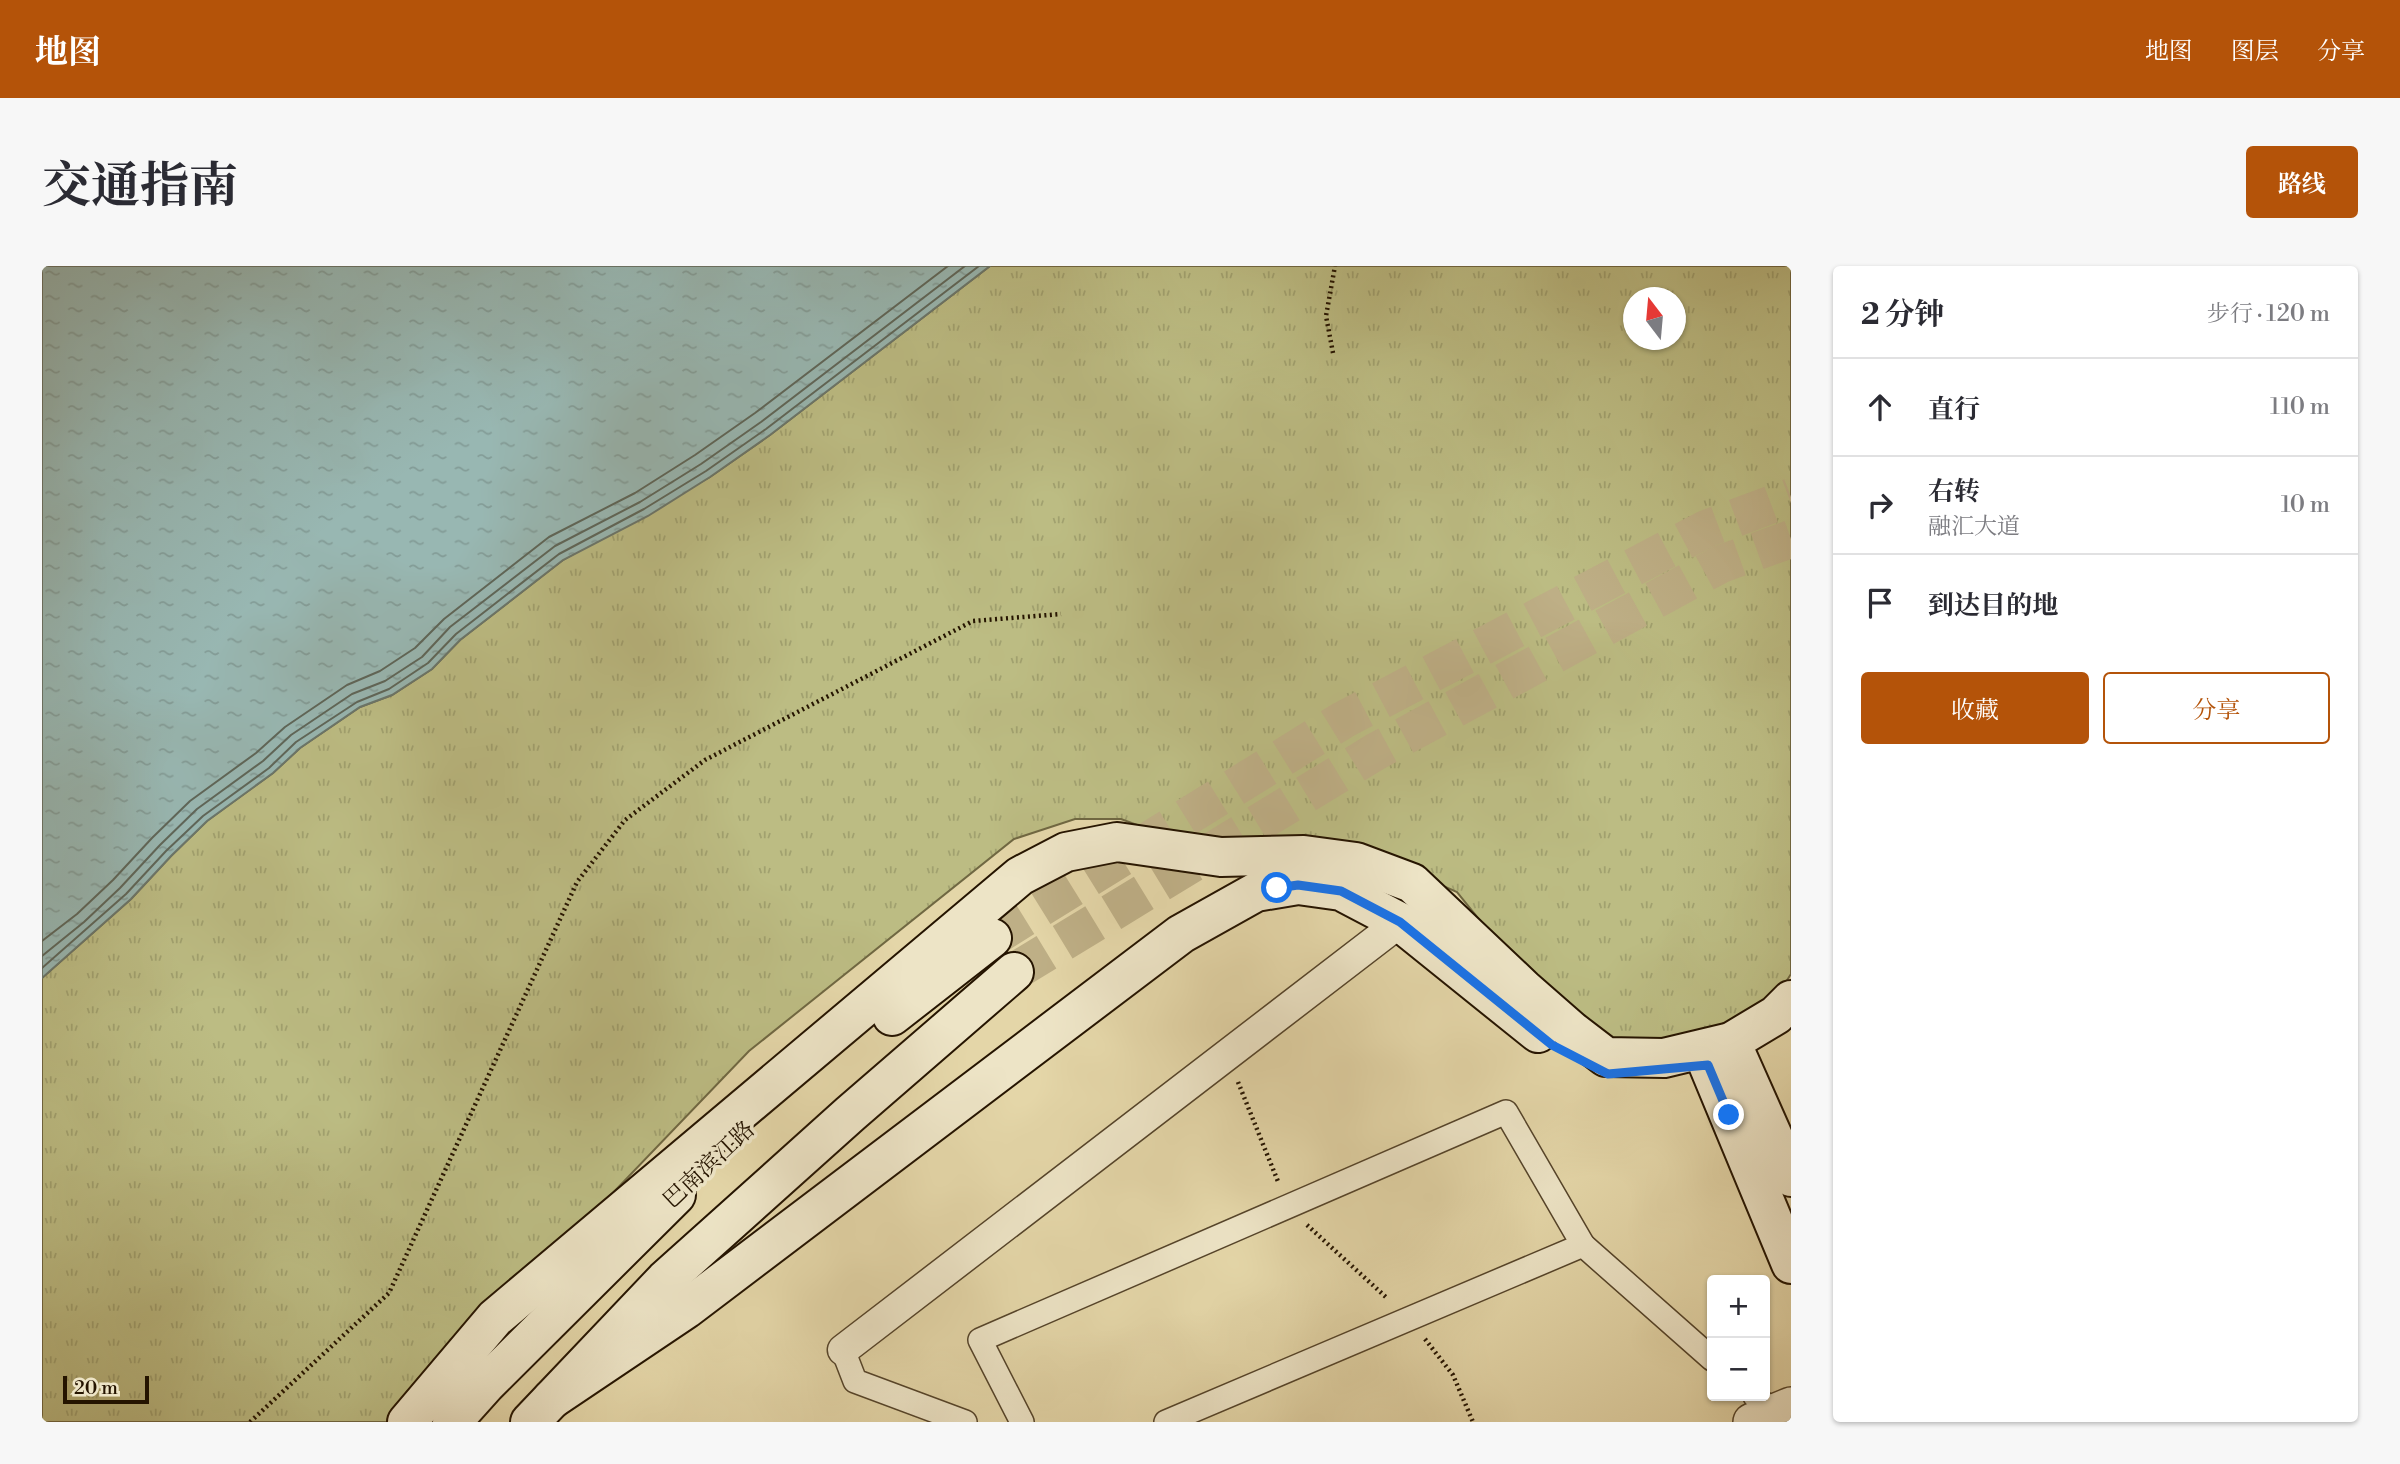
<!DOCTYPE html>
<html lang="zh">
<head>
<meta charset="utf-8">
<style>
  :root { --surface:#fff; --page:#f7f7f7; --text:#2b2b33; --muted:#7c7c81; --line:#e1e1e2; --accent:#b45309 }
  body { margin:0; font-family:"Libre Bodoni","Noto Serif SC",serif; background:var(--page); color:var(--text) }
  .controls { position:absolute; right:21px; bottom:21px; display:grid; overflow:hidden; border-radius:7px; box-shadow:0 2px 5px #0004 }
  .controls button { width:63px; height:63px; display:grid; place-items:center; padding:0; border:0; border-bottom:2px solid var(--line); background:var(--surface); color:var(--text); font:35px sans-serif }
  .compass { position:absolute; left:1581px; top:21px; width:63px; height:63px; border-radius:50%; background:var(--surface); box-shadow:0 2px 5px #0004; rotate:344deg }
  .scale { position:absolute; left:21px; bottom:18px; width:86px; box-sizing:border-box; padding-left:7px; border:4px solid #251400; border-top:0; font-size:19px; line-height:24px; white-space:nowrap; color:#251400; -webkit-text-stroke:5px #ede4c6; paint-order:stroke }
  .stop { position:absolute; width:21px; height:21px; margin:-16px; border:5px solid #1a73e8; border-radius:50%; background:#fff }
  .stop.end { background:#1a73e8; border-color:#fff; box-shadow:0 2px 7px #0008 }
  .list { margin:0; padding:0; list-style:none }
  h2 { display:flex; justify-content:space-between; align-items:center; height:91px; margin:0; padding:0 28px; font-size:30px }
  h2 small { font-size:23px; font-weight:400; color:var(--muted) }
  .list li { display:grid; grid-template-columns:46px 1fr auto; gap:21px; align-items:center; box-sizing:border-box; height:98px; padding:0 28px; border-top:2px solid var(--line) }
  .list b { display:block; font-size:26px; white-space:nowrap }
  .list p { margin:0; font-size:23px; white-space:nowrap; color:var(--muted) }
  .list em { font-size:23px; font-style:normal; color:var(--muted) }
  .actions { display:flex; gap:14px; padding:21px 28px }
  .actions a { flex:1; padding:16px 0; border:2px solid var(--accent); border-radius:7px; text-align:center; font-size:24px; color:var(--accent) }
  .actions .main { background:var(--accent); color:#fff }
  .icon { flex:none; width:38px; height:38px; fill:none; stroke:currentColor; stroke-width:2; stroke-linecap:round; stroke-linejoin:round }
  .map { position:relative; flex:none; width:1749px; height:1156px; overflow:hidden; border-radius:7px }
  header { display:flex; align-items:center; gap:42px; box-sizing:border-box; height:98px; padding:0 35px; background:var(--accent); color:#fff }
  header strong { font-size:33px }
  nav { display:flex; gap:38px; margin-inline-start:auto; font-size:24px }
  .intro { display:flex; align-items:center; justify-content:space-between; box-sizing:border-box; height:168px; padding:0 42px }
  h1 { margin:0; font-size:49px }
  .button { padding:18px 32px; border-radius:7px; background:var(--accent); color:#fff; font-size:24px; font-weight:700 }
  main { display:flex; gap:42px; padding:0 42px }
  aside { flex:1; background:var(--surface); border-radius:7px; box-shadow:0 2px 5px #0004 }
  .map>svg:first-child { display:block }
</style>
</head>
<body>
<header>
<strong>地图</strong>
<nav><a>地图</a><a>图层</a><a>分享</a></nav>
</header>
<div class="intro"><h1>交通指南</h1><a class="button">路线</a></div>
<main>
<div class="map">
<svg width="1749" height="1156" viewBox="0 0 1749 1156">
  <defs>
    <pattern id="park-tufts" width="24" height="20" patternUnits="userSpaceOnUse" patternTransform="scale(1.75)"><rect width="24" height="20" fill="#bcbc83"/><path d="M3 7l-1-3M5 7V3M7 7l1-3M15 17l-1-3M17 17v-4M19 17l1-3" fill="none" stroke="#a1a16f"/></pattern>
    <pattern id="water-ripples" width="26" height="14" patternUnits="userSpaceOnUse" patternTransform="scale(1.75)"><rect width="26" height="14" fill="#98b7b2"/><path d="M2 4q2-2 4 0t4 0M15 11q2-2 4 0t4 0" fill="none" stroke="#839c97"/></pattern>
  </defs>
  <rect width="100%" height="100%" fill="#e4d6a8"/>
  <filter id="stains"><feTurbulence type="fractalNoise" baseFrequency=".00286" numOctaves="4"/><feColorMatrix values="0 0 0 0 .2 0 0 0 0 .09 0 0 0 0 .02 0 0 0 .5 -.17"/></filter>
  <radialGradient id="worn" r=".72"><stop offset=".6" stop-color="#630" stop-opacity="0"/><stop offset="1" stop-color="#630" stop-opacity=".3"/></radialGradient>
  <path fill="url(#park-tufts)" stroke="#706842" stroke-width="2" fill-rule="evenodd" d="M948,0H1749V708L1726,744L1633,782L1551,773L1499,730L1415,626L1363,603L1149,579L1079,553H1033L972,573L707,785L351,1156H0V712L89,633L129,590L165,555L231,507L258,482L318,441L350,429L390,403L418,374L521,294L668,211L728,169ZM1591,32H1633V74H1591Z"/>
  <polygon fill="url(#water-ripples)" stroke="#6a766b" stroke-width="2" points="0,0 948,0 728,169 668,211 606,250 521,294 418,374 390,403 350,429 318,441 258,482 231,507 165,555 129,590 89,633 0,712"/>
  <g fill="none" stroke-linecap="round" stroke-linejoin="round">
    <g stroke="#5e6659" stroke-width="2">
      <polyline points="0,675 35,648 71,614 110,572 148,535 214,487 243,461 305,419 338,405 373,382 402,353 507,271 593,227 653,189 713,147 906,0"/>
      <polyline points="0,690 42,656 78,622 118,579 155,543 221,495 249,469 310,428 343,415 380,391 408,361 513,280 598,236 659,198 719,156 923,0"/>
      <polyline points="0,702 84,628 124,585 161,550 227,502 254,476 315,436 347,423 386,397 414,368 517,288 602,243 664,205 724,163 937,0"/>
    </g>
    <g stroke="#beaf86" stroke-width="38" stroke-dasharray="38 19" stroke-linecap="butt">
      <polyline points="950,672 1301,454 1664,263 1749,231"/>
      <polyline points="972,706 1333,486 1679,298 1749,273"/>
    </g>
    <g stroke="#55442a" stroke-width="26">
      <g id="pedestrian">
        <polyline points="1541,979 1670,1093"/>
        <polyline points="801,1084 813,1115 923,1156"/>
        <polyline points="1713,1130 1732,1147"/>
        <polyline points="980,1156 938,1074 1464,846 1541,979 1124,1156"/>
      </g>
    </g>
    <g stroke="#55442a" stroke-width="33">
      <polyline id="minor" points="801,1084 1358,656"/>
    </g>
    <g stroke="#55442a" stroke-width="40">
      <polyline id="tertiary" points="1710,1156 1749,1140"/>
    </g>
    <g stroke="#251400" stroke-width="42">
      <g id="secondary">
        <polyline points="850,750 950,672"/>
        <polyline points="1689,776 1749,911"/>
        <polyline points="1660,784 1749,998"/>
        <polyline points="510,1133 644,1043 1139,668 1214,626 1256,619 1299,625 1358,656 1496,767"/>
        <polyline points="365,1156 453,1052 978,610 1024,586 1075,576 1179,591 1262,589 1314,596 1370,617 1482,723 1530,765 1564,791 1622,792 1689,776 1734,749 1749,734"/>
        <polyline points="410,1156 444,1118 634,929"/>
        <polyline points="488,1156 623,1014 808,848 972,706"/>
      </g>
    </g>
    <g stroke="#251400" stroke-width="4.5" stroke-dasharray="2 3.5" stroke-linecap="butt">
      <polyline points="1291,87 1284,50 1293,0"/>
      <polyline points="1196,816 1237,918"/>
      <polyline points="1265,959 1346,1033"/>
      <polyline points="1383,1073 1411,1109 1431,1156"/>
      <polyline points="208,1156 347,1027 535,616 583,554 663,494 931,355 1019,348"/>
    </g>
    <use href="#pedestrian" stroke="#ede4c6" stroke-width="23"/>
    <use href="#minor" stroke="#ede4c6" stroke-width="30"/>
    <use href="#tertiary" stroke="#ede4c6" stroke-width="37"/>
    <use href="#secondary" stroke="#ede4c6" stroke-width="38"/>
  </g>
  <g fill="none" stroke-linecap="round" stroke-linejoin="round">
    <polyline stroke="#1a73e8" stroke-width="9" points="1235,622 1256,619 1299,625 1358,656 1510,779 1566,808 1666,799 1687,849"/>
  </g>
  <g text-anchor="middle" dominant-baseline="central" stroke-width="7" stroke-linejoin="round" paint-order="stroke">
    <g font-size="23" fill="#251400" stroke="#ede4c6">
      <text transform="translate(667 899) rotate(-43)">巴南滨江路</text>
    </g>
  </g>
  <rect width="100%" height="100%" filter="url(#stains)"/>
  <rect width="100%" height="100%" fill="url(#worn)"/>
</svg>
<div class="controls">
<button>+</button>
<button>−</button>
</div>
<svg class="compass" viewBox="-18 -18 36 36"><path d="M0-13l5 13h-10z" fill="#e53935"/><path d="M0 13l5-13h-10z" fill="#7c7c81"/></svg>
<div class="scale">20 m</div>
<div class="stop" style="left:1235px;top:622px"></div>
<div class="stop end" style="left:1687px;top:849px"></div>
</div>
<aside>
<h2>2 分钟<small>步行 · 120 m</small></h2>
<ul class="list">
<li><svg class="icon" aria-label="ahead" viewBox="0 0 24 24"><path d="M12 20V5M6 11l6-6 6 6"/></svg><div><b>直行</b></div><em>110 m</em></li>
<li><svg class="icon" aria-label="right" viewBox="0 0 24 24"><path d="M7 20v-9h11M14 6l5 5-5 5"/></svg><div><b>右转</b><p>融汇大道</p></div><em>10 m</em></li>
<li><svg class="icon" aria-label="arrive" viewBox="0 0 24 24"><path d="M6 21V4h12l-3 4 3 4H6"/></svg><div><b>到达目的地</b></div></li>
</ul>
<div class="actions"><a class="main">收藏</a><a>分享</a></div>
</aside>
</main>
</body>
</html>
